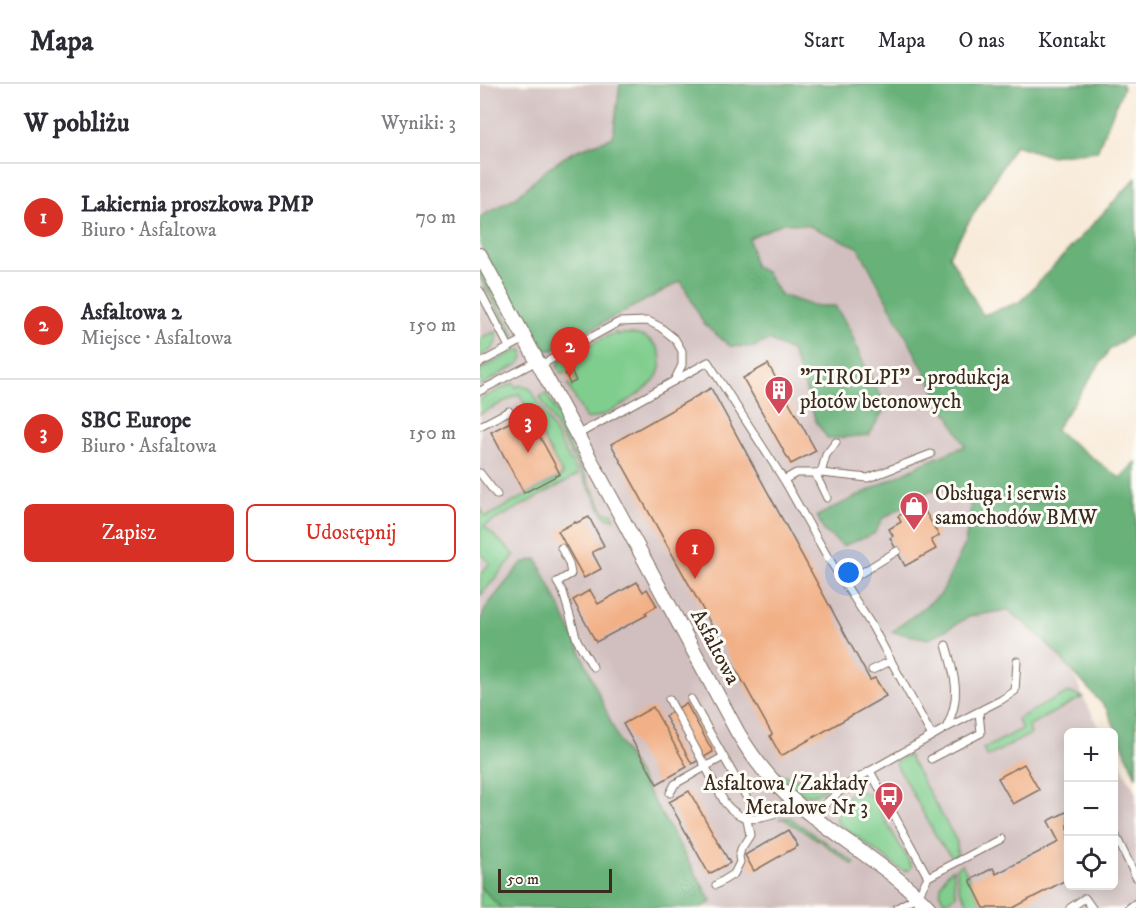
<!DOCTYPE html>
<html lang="pl">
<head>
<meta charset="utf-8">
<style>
  :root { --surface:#fff; --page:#f2f2f3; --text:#2b2b33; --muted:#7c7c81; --line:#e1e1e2; --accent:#d93025 }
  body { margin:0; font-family:"IM FELL DW Pica",serif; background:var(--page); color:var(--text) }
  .controls { position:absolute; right:18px; bottom:18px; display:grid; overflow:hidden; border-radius:9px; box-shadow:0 3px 15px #0003 }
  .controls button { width:54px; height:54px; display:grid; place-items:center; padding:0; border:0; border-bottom:2px solid var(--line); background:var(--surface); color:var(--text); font:30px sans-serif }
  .scale { position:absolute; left:18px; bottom:15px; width:114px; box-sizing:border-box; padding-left:6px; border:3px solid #3b2a1e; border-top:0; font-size:16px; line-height:21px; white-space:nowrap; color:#3b2a1e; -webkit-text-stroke:4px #fdfcf7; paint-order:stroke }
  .you { position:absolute; left:369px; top:489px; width:21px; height:21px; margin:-15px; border:4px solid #fff; border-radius:50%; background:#1a73e8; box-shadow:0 0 0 9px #1a73e833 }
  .badge { display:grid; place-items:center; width:39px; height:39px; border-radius:50%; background:var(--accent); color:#fff; font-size:20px; font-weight:700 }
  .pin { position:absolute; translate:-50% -50px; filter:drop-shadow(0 2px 3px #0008) }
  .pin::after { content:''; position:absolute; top:32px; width:21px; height:18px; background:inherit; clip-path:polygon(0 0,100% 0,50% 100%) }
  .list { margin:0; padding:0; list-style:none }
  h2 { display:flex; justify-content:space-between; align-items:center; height:78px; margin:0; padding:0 24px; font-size:26px }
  h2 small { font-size:20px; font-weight:400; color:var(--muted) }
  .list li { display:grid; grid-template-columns:39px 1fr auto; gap:18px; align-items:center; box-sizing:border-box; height:108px; padding:0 24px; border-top:2px solid var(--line) }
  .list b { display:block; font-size:22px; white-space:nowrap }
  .list p { margin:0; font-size:20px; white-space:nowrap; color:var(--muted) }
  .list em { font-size:20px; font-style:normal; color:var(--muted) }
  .actions { display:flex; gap:12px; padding:18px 24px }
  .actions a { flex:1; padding:14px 0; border:2px solid var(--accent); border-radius:9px; text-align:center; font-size:21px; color:var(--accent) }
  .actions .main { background:var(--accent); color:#fff }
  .icon { flex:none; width:33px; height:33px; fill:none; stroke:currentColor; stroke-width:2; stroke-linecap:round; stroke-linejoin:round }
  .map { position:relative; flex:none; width:656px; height:824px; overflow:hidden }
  header { display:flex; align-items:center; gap:36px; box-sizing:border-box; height:84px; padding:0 30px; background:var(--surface); border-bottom:2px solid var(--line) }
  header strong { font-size:28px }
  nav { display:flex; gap:33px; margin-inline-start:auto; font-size:21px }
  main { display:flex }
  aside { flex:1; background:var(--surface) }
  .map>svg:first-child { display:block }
</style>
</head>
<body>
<header>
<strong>Mapa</strong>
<nav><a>Start</a><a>Mapa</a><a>O nas</a><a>Kontakt</a></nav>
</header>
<main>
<aside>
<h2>W pobliżu<small>Wyniki: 3</small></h2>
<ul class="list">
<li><span class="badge">1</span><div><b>Lakiernia proszkowa PMP</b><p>Biuro · Asfaltowa</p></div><em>70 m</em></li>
<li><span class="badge">2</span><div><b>Asfaltowa 2</b><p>Miejsce · Asfaltowa</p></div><em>150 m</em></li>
<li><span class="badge">3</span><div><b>SBC Europe</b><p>Biuro · Asfaltowa</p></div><em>150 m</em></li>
</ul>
<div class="actions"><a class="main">Zapisz</a><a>Udostępnij</a></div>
</aside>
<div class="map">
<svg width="656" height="824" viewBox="0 0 656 824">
  <rect width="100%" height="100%" fill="#fdfcf7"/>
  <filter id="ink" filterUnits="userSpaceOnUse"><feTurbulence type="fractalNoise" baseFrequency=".0167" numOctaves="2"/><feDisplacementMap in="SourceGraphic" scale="12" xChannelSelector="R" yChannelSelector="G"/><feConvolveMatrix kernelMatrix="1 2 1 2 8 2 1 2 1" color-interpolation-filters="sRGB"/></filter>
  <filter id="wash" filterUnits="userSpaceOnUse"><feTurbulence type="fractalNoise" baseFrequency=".008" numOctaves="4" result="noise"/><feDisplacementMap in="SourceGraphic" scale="24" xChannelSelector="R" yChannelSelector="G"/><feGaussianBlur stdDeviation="1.35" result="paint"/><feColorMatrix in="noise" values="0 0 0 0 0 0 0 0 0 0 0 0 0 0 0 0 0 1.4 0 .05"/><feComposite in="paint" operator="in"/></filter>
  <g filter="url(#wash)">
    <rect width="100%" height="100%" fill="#f8ead8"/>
    <polygon fill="#d1bfbf" points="0,0 288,0 551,484 603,613 622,648 588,648 588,802 634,802 634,669 656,709 656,824 0,824"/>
    <g fill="#80ce8e" stroke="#5e7c56" stroke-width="1.5">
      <polygon points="0,187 34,250 34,253 31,251 0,193"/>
      <path d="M14,248H16C19,262 11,267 0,272V254Z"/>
      <path d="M136,248L137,251C165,245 191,263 177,292C171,304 133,328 120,332C115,334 111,334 106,335L88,301L96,296L90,287L82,290L77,281L81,276L86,272Z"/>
      <polygon points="39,265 43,267 43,273 40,279 0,302 0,286"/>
      <polygon points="34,299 36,303 41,301 51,305 98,391 4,442 35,471 0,512 0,491 10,479 0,470 0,424 6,433 83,391 39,310 0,330 0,315"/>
      <polygon points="66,309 87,346 84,352 125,429 132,429 135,435 125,433 60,313"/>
      <polygon points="588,608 603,613 548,642 551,650 507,673 503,665 542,645 537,635"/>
      <polygon points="428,671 477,758 477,767 478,770 472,773 460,759 415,678"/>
      <path d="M296,689L344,702L345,704C326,721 309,703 296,689Z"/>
      <path d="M377,708C389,707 396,712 398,724L432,782L429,786L424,787L419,784L357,738C354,723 362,712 377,708Z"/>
      <polygon points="302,734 310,734 375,779 373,781 340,757 304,735 298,735"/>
      <polygon points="482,780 503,822 498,824 491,824 479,805 476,784"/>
      <path d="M473,785L475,806L477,810L467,817H464C456,808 463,791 473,785Z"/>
      <polygon points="0,802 21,824 0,824"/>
    </g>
    <g fill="#68b179" stroke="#526e4c" stroke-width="1.5">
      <path d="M140,0H642L643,4L617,67L569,72L535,61L469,171L503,231L540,218L656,94V248L630,265L575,346L640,394L656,378V693L627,625L562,554L528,526L491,532L449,555L412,548L461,510L485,460L491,422L469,402L449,407L402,435L394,450L363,462L344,447L337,432L444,379L485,362L378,163L327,141L303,139L269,154L274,182L286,188L300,211L334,222H355L370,246L380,272L406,322L389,351L348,355L336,338L322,293L311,267L289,256L274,263L250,262L224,240L201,197L73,266C65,267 61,264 55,259L0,160V133L36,113L71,82L93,68L133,53Z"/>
      <polygon points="57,475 99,564 139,657 232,818 219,824 21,824 0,802 0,537 7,522 42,479"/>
    </g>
    <g id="blocks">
      <g fill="#f2b086">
        <polygon points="288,280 336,367 311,380 263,294"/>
        <polygon points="91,286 96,297 90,300 85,289"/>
        <polygon points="231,304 390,596 395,594 406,612 301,672 290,652 292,650 131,360"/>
        <polygon points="47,329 80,390 44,409 11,348"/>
        <polygon points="441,420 459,452 451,456 456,465 425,482 410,454 413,452 409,445 421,438 418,432"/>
        <polygon points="109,433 124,462 112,468 121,485 104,494 78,447 95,438 96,439"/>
        <polygon points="157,498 163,508 167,505 177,522 165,529 167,531 116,558 93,516 110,506 118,520"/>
        <polygon points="206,619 233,668 212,680 185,632"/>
        <polygon points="173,623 207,683 177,700 143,640"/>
        <polygon points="544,680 559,706 533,720 518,694"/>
        <polygon points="209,707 250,779 229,790 189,718"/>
        <polygon points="588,727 588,795 533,824 504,824 490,796 513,784 516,790 579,758 568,737"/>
        <polygon points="308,746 318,762 274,787 265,771"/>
      </g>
    </g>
  </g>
  <g filter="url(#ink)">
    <use href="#blocks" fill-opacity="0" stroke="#7d6d5f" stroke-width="1.5"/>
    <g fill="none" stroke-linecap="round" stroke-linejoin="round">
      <g stroke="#7d6d5f" stroke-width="9">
        <g id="service">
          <polyline points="0,207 29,263"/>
          <polyline points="0,279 45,255"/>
          <polyline points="59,282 139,238 168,237 180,243 195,255 202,267 202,281 194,297"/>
          <polyline points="0,307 57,277"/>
          <polyline points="0,342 29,327"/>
          <polyline points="97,351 228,278 304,396 347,472 392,542 452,652"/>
          <polyline points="0,389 17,411"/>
          <polyline points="335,389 347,414"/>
          <polyline points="341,389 346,371 356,358"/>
          <polyline points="304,396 316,389 341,389 388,394 451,370"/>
          <polyline points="81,464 89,479 91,490 77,498 83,508 97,556 113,583"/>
          <polyline points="365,499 417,467"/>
          <path d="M466,561C475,593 482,613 466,644"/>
          <polyline points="392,586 411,577"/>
          <path d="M189,615L245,719C268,747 291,731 318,721"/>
          <polyline points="211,615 268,716"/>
          <polyline points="451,675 501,649 499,628"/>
          <polyline points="390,687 448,793 438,812 417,824"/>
          <polyline points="190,709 195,700 243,673"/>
          <polyline points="331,732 367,701 390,687 466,644 521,616 535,607 537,577"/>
          <polyline points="634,748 656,793"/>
          <polyline points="448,793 521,755"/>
          <polyline points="236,801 254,790 260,778 259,773 261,765 270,751 267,735"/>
          <polyline points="590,824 605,814 612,824"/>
          <polyline points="649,824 656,819"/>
        </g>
      </g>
      <g stroke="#7d6d5f" stroke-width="16">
        <path id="minor" d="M0,171L258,649C271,671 287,692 306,710C351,752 407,779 449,824"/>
      </g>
      <use href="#service" stroke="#fff" stroke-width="7"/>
      <use href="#minor" stroke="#fff" stroke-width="14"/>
    </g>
  </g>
  <defs>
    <g id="building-pin" transform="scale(1.5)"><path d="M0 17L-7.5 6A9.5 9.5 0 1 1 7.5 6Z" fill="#d1495b" stroke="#fdfcf7"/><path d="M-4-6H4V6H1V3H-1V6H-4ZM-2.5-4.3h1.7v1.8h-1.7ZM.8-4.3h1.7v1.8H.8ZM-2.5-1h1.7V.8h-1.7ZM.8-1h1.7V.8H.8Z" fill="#fff"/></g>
    <g id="shop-pin" transform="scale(1.5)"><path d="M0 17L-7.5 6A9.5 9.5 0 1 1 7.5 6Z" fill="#d1495b" stroke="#fdfcf7"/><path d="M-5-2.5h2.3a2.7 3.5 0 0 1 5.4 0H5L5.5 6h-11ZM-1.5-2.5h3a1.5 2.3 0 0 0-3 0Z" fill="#fff"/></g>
    <g id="bus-pin" transform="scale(1.5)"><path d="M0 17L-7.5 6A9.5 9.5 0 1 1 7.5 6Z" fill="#d1495b" stroke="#fdfcf7"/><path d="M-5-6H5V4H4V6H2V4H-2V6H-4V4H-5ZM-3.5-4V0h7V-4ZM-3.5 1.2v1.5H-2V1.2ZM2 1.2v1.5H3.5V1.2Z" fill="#fff"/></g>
  </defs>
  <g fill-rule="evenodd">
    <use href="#building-pin" x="299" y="306"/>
    <use href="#shop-pin" x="434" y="422"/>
    <use href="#bus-pin" x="409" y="712"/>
  </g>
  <g text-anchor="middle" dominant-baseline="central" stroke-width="6" stroke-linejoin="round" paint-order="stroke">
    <g font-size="21" fill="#3b2a1e" stroke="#fdfcf7" text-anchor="start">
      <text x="320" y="294">"TIROLPI" - produkcja<tspan x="320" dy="24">płotów betonowych</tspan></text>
      <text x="455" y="410">Obsługa i serwis<tspan x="455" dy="24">samochodów BMW</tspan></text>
      <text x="388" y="700" text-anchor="end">Asfaltowa / Zakłady<tspan x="388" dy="24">Metalowe Nr 3</tspan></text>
    </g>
    <g font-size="21" fill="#3b2a1e" stroke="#fdfcf7">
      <text transform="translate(235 563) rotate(62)">Asfaltowa</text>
    </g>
  </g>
</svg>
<div class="controls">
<button>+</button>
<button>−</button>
<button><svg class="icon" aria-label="locate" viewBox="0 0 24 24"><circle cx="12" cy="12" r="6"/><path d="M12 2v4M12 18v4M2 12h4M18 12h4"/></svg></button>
</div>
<div class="scale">50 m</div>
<div class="you"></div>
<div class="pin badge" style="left:215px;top:495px">1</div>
<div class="pin badge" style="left:90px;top:293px">2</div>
<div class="pin badge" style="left:48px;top:369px">3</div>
</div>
</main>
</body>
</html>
